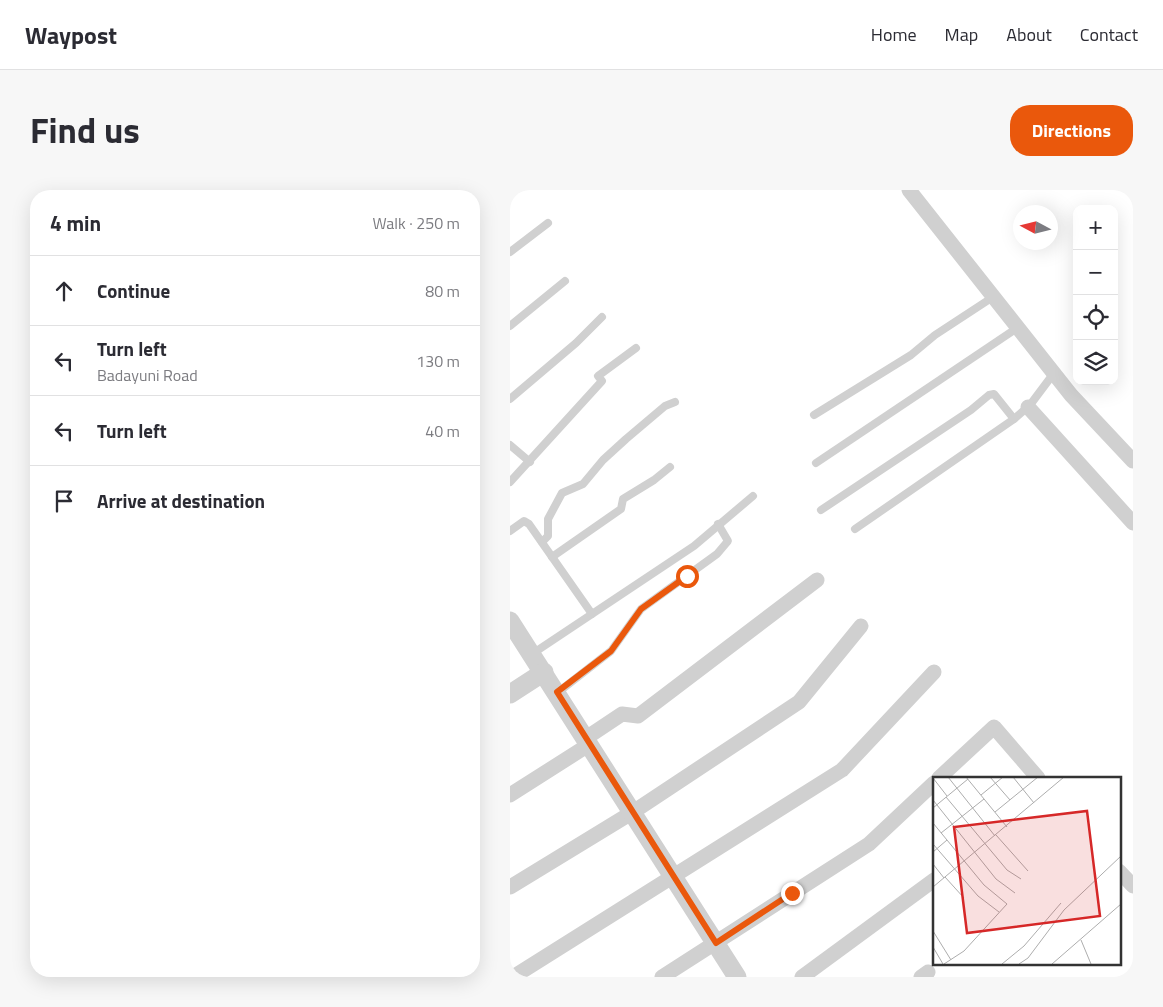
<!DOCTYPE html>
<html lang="en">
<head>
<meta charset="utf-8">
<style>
  :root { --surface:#fff; --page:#f7f7f7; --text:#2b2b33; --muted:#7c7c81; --line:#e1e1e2; --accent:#ea580c }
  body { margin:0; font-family:"Titillium Web",sans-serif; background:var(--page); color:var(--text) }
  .controls { position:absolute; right:15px; top:15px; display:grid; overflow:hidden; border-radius:10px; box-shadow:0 5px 20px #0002 }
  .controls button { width:45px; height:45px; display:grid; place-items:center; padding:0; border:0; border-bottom:1px solid var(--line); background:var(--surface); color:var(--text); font:25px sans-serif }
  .compass { position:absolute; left:503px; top:15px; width:45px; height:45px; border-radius:50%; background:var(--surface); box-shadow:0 5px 20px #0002; rotate:277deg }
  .stop { position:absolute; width:15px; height:15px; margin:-11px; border:4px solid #ea580c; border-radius:50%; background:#fff }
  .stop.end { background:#ea580c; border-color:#fff; box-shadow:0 1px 5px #0008 }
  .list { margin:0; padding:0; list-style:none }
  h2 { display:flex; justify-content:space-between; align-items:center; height:65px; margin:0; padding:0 20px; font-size:21px }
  h2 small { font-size:16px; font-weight:400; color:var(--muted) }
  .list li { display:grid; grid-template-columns:32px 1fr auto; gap:15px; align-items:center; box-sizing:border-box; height:70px; padding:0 20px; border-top:1px solid var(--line) }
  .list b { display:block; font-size:19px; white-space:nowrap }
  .list p { margin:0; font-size:16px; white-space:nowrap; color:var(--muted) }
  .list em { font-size:16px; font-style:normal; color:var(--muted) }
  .icon { flex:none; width:28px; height:28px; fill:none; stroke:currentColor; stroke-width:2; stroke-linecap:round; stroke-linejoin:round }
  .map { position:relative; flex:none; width:623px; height:787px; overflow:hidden; border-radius:20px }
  header { display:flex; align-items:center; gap:30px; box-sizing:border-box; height:70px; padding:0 25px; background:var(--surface); border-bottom:1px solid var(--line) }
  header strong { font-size:24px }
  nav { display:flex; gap:28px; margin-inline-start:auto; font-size:18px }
  .intro { display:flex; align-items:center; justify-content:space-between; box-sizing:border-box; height:120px; padding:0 30px }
  h1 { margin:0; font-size:35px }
  .button { padding:12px 22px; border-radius:20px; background:var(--accent); color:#fff; font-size:18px; font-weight:700 }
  main { display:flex; gap:30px; padding:0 30px }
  aside { flex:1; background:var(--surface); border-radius:20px; box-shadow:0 5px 20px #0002 }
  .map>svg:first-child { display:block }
</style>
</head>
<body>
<header>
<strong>Waypost</strong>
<nav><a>Home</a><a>Map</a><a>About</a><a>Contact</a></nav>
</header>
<div class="intro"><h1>Find us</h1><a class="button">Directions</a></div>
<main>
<aside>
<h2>4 min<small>Walk · 250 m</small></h2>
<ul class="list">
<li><svg class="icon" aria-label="ahead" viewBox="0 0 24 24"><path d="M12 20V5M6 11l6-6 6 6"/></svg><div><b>Continue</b></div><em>80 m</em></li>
<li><svg class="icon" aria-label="left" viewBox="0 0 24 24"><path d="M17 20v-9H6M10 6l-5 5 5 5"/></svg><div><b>Turn left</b><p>Badayuni Road</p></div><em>130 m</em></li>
<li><svg class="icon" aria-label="left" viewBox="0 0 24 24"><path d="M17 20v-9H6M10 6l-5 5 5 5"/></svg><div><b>Turn left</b></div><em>40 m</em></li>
<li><svg class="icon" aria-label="arrive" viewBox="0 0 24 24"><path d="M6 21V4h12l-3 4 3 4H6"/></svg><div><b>Arrive at destination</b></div></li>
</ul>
</aside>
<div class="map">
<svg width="623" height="787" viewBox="0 0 623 787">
  <rect width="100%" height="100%" fill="#fff"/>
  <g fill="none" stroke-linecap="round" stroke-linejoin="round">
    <g stroke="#d0d0d0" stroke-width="8">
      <polyline points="0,62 38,33"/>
      <polyline points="0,136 55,91"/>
      <polyline points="0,209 66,153 92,127"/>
      <polyline points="304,225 401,165 425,145 483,107"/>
      <polyline points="0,255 20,272"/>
      <polyline points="306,273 507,138"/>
      <polyline points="0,292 92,191 88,186 126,158"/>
      <polyline points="311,320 461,220 479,205 484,204 504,229"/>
      <polyline points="345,339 504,229 520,215 544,183"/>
      <polyline points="0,341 14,331 19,334 82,424"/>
      <polyline points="32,352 38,346 38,329 52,303 73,294 93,270 116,249 155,216 165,212"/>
      <polyline points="42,367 111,319 113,309 144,290 160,277"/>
      <polyline points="22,464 184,356 243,306"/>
      <polyline points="47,503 101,461 131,419 207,364 218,351 208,334"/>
    </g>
    <g stroke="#d0d0d0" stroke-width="15">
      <polyline points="399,0 561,205 623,271"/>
      <polyline points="518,217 623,333"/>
      <polyline points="76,548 112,524 128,526 307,390"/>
      <polyline points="429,588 484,537 528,588"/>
      <polyline points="0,605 80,554"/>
      <polyline points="609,681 623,696"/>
      <polyline points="0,697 123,622 289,512 351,436"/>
      <polyline points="3,787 332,580 424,482"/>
      <polyline points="152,787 359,654 424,593"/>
      <polyline points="292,787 424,690"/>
      <polyline points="411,787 418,782"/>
    </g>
    <g stroke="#d0d0d0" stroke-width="19">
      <polyline points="0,431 227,787"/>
      <polyline points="0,504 34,482"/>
    </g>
  </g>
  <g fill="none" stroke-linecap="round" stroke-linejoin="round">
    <polyline stroke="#ea580c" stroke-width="6" points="177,386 131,419 101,461 47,502 206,753 282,703"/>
  </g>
  <g transform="translate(423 587)">
    <rect width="188" height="188" fill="#fff"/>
    <path fill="none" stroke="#adadad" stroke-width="1" d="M15,0L62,59M33,0L74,50M57,0L77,23M80,0L101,26M0,1L14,19M48,18L70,0M13,20L74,93L88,102M0,23L63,102L82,116M0,31L35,2M62,35L105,0M0,46L51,108L74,127L31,174L11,187M8,56L51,22M63,58L95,94M0,67L45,119L66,135M0,75L14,63M0,87L11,101M12,100L31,121M0,110L131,0M0,154L18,183M148,163L158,187M0,170L10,187M69,187L91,169L128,126M86,187L95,181L131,133L188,79M119,187L188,127"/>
    <path fill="#d62828" fill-opacity="0.15" stroke="#d62828" stroke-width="2.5" d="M154,34L167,139L34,156L21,50Z"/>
    <rect width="188" height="188" fill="none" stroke="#333" stroke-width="2.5"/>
  </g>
</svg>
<div class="controls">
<button>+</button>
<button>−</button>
<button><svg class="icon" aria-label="locate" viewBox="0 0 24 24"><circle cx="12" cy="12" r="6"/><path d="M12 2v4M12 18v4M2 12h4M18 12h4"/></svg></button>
<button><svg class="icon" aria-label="layers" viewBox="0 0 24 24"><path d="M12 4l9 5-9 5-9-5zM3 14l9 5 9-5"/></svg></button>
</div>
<svg class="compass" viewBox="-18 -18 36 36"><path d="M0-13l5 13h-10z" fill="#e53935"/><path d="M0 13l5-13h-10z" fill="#7c7c81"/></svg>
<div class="stop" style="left:177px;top:386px"></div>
<div class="stop end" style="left:282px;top:703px"></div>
</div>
</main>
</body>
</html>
